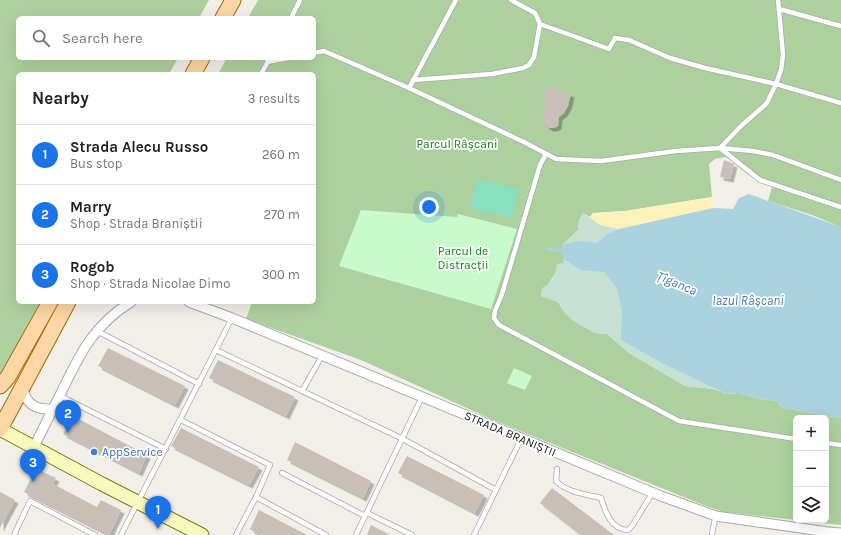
<!DOCTYPE html>
<html lang="en">
<head>
<meta charset="utf-8">
<style>
  :root { --surface:#fff; --page:#f2f2f2; --text:#222; --muted:#767676; --line:#e0e0e0; --accent:#1a73e8 }
  body { margin:0; font-family:Karla,sans-serif; background:var(--page); color:var(--text) }
  .controls { position:absolute; right:12px; bottom:12px; display:grid; overflow:hidden; border-radius:6px; box-shadow:0 4px 16px #0002 }
  .controls button { width:36px; height:36px; display:grid; place-items:center; padding:0; border:0; border-bottom:1px solid var(--line); background:var(--surface); color:var(--text); font:20px sans-serif }
  .you { position:absolute; left:429px; top:207px; width:14px; height:14px; margin:-10px; border:3px solid #fff; border-radius:50%; background:#1a73e8; box-shadow:0 0 0 6px #1a73e833 }
  .badge { display:grid; place-items:center; width:26px; height:26px; border-radius:50%; background:var(--accent); color:#fff; font-size:13px; font-weight:700 }
  .pin { position:absolute; translate:-50% -33px; filter:drop-shadow(0 1px 2px #0008) }
  .pin::after { content:''; position:absolute; top:21px; width:14px; height:12px; background:inherit; clip-path:polygon(0 0,100% 0,50% 100%) }
  .list { margin:0; padding:0; list-style:none }
  h2 { display:flex; justify-content:space-between; align-items:center; height:52px; margin:0; padding:0 16px; font-size:17px }
  h2 small { font-size:13px; font-weight:400; color:var(--muted) }
  .list li { display:grid; grid-template-columns:26px 1fr auto; gap:12px; align-items:center; box-sizing:border-box; height:60px; padding:0 16px; border-top:1px solid var(--line) }
  .list b { display:block; font-size:15px; white-space:nowrap }
  .list p { margin:0; font-size:13px; white-space:nowrap; color:var(--muted) }
  .list em { font-size:13px; font-style:normal; color:var(--muted) }
  .icon { flex:none; width:22px; height:22px; fill:none; stroke:currentColor; stroke-width:2; stroke-linecap:round; stroke-linejoin:round }
  .map { position:relative; flex:none; width:841px; height:535px; overflow:hidden }
  .search { position:absolute; background:var(--surface); box-shadow:0 4px 16px #0002; left:16px; top:16px; width:300px; height:44px; display:flex; align-items:center; gap:10px; box-sizing:border-box; padding:0 14px; border-radius:6px; color:var(--muted); font-size:15px }
  .panel { position:absolute; background:var(--surface); box-shadow:0 4px 16px #0002; left:16px; top:72px; width:300px; height:232px; border-radius:6px }
  .map>svg:first-child { display:block }
</style>
</head>
<body>
<div class="map">
<svg width="841" height="535" viewBox="0 0 841 535">
  <defs>
    <filter id="shadow"><feDropShadow dx="3.5" dy="3.5" stdDeviation="0" flood-color="#0004"/></filter>
  </defs>
  <rect width="100%" height="100%" fill="#f2efe9"/>
  <g fill="#add19e" fill-rule="evenodd">
    <polygon points="0,0 209,0 199,18 18,18 18,58 178,58 169,74 18,74 18,302 40,302 0,374"/>
    <path d="M258,0H841V227L812,215L768,201L772,187C752,180 742,169 726,157L715,159L709,164L712,197L625,211L593,213L590,217L583,213L579,221L578,230L562,245L565,263L556,272L541,296L558,302L564,312L585,327L595,333L607,334L629,353L685,386L714,389L726,394L738,393L759,399L777,401L782,408L841,418V525L724,512L706,506L493,420L361,360L246,319L252,302H314V74H218L227,58H314V18H248ZM796,418H826V520H796Z"/>
  </g>
  <path fill="#c6e0d4" d="M583,213L600,225L619,229L708,384L714,389L685,386L629,353L607,334L595,333L573,321L564,312L558,302L541,296L542,288C552,284 556,275 557,264L564,263L563,259L562,245L578,230L579,221Z"/>
  <polygon fill="#fff1ba" points="712,197 713,208 619,229 600,225 590,217 593,213 625,211"/>
  <g fill="#c8facc">
    <polygon points="361,210 457,217 458,214 517,229 491,309 339,266"/>
    <polygon points="514,368 532,376 525,390 507,383"/>
  </g>
  <polygon fill="#88e0be" points="477,179 519,189 512,218 470,208"/>
  <polygon fill="#aad3df" points="749,194 841,227 841,418 782,408 777,401 759,399 738,393 726,394 660,362 621,340 622,313 617,288 604,272 581,270 563,259 562,245 579,241 597,243 606,235 619,229 713,208 733,209 739,198"/>
  <g fill="none" stroke-linecap="round" stroke-linejoin="round">
    <polyline stroke="#aad3df" stroke-width="3" points="547,249 565,251"/>
  </g>
  <g fill="#c7bfb8" filter="url(#shadow)">
    <polygon points="547,86 571,94 568,106 564,113 559,117 558,126 554,128 549,128 542,122 544,115 544,100"/>
    <polygon points="724,160 734,164 730,179 720,177"/>
    <polygon points="108,348 185,386 175,405 98,366"/>
    <polygon points="218,360 295,397 286,416 209,378"/>
    <polygon points="73,416 147,455 139,473 63,434"/>
    <polygon points="181,428 259,467 249,485 171,446"/>
    <polygon points="295,442 371,481 363,498 287,460"/>
    <polygon points="407,456 484,495 475,513 398,473"/>
    <polygon points="36,469 56,478 53,484 97,507 101,500 121,510 109,535 24,492"/>
    <polygon points="552,488 614,535 581,535 540,503"/>
    <polygon points="0,492 15,500 0,528"/>
    <polygon points="259,510 307,535 262,535 250,529"/>
    <polygon points="371,525 390,535 367,535"/>
  </g>
  <g fill="none" stroke-linecap="round" stroke-linejoin="round">
    <g stroke="#a9a9a9" stroke-width="6">
      <g id="lane">
        <polyline points="778,0 783,55 781,70 776,84 767,103 741,126 720,148 760,180 841,207"/>
        <polyline points="779,9 841,26"/>
        <polyline points="291,18 300,0"/>
        <polyline points="540,24 609,49 615,38 629,40 670,58 705,68 776,84 841,103"/>
        <polyline points="314,53 324,51 409,88 526,143 556,159 601,161 676,151 720,148 753,151 773,155 841,180"/>
        <polyline points="267,62 289,58"/>
        <polyline points="261,74 270,58"/>
        <polyline points="413,80 492,74 523,68 529,65 534,57 540,24 535,13 511,0"/>
        <polyline points="409,88 456,0"/>
        <polyline points="546,154 540,165 502,294 495,311 494,318 499,325 679,421 796,439"/>
        <polyline points="97,331 199,384"/>
        <polyline points="216,350 403,439 496,490"/>
        <polyline points="302,391 322,356"/>
        <polyline points="60,396 166,449"/>
        <polyline points="181,420 270,465 256,497"/>
        <polyline points="826,443 841,445"/>
        <path d="M557,469L556,481C568,493 585,494 601,498C605,511 611,530 628,530L632,526L653,492"/>
        <polyline points="282,473 365,516"/>
        <polyline points="367,513 412,535"/>
        <polyline points="14,535 30,501 95,535"/>
        <polyline points="121,535 232,318"/>
        <polyline points="236,535 256,497 326,535"/>
        <polyline points="356,535 422,397"/>
        <polyline points="474,535 521,439"/>
        <polyline points="712,535 713,528 716,516"/>
      </g>
    </g>
    <g stroke="#a9a9a9" stroke-width="11">
      <g id="street">
        <polyline points="189,302 232,318 661,496 716,516 828,532 841,533"/>
        <path d="M23,387C25,404 36,410 53,409"/>
        <path d="M34,447C42,430 51,413 60,395C79,356 92,326 131,302"/>
      </g>
    </g>
    <g stroke="#707d05" stroke-width="15">
      <polyline id="secondary" points="0,429 102,484 202,535"/>
    </g>
    <g stroke="#a06b00" stroke-width="17">
      <g id="primary">
        <polyline points="223,18 233,0"/>
        <polyline points="193,74 202,58"/>
        <polyline points="0,386 8,377 50,302"/>
        <polyline points="0,429 68,302"/>
      </g>
    </g>
    <use href="#lane" stroke="#fff" stroke-width="4.5"/>
    <use href="#street" stroke="#fff" stroke-width="9"/>
    <use href="#secondary" stroke="#f7fabf" stroke-width="13"/>
    <use href="#primary" stroke="#fcd6a4" stroke-width="15"/>
  </g>
  <circle fill="#3f7fe0" stroke="#fff" stroke-width="1.5" cx="94" cy="452" r="4"/>
  <g text-anchor="middle" dominant-baseline="central" stroke-width="3.5" stroke-linejoin="round" paint-order="stroke">
    <g font-size="12" fill="#0c8416" stroke="#fff">
      <text x="457" y="144">Parcul Râșcani</text>
      <text x="463" y="251">Parcul de<tspan x="463" dy="14">Distracții</tspan></text>
    </g>
    <g font-size="12" fill="#222" stroke="#fff">
      <text transform="translate(510 434) rotate(23)">STRADA BRANIȘTII</text>
    </g>
    <g font-size="12" fill="#366cbe" stroke="#fff" text-anchor="start">
      <text x="102" y="452">AppService</text>
    </g>
    <g font-size="13" font-style="italic" fill="#4a7aab" stroke="#fff">
      <text transform="translate(677 283) rotate(23)">Țîganca</text>
      <text x="748" y="300">Iazul Râșcani</text>
    </g>
  </g>
</svg>
<div class="controls">
<button>+</button>
<button>−</button>
<button><svg class="icon" aria-label="layers" viewBox="0 0 24 24"><path d="M12 4l9 5-9 5-9-5zM3 14l9 5 9-5"/></svg></button>
</div>
<div class="you"></div>
<div class="pin badge" style="left:158px;top:529px">1</div>
<div class="pin badge" style="left:68px;top:433px">2</div>
<div class="pin badge" style="left:33px;top:482px">3</div>
<div class="search"><svg class="icon" aria-label="search" viewBox="0 0 24 24"><circle cx="10" cy="10" r="6"/><path d="M15 15l6 6"/></svg>Search here</div>
<section class="panel">
<h2>Nearby<small>3 results</small></h2>
<ul class="list">
<li><span class="badge">1</span><div><b>Strada Alecu Russo</b><p>Bus stop</p></div><em>260 m</em></li>
<li><span class="badge">2</span><div><b>Marry</b><p>Shop · Strada Braniștii</p></div><em>270 m</em></li>
<li><span class="badge">3</span><div><b>Rogob</b><p>Shop · Strada Nicolae Dimo</p></div><em>300 m</em></li>
</ul>
</section>
</div>
</body>
</html>
